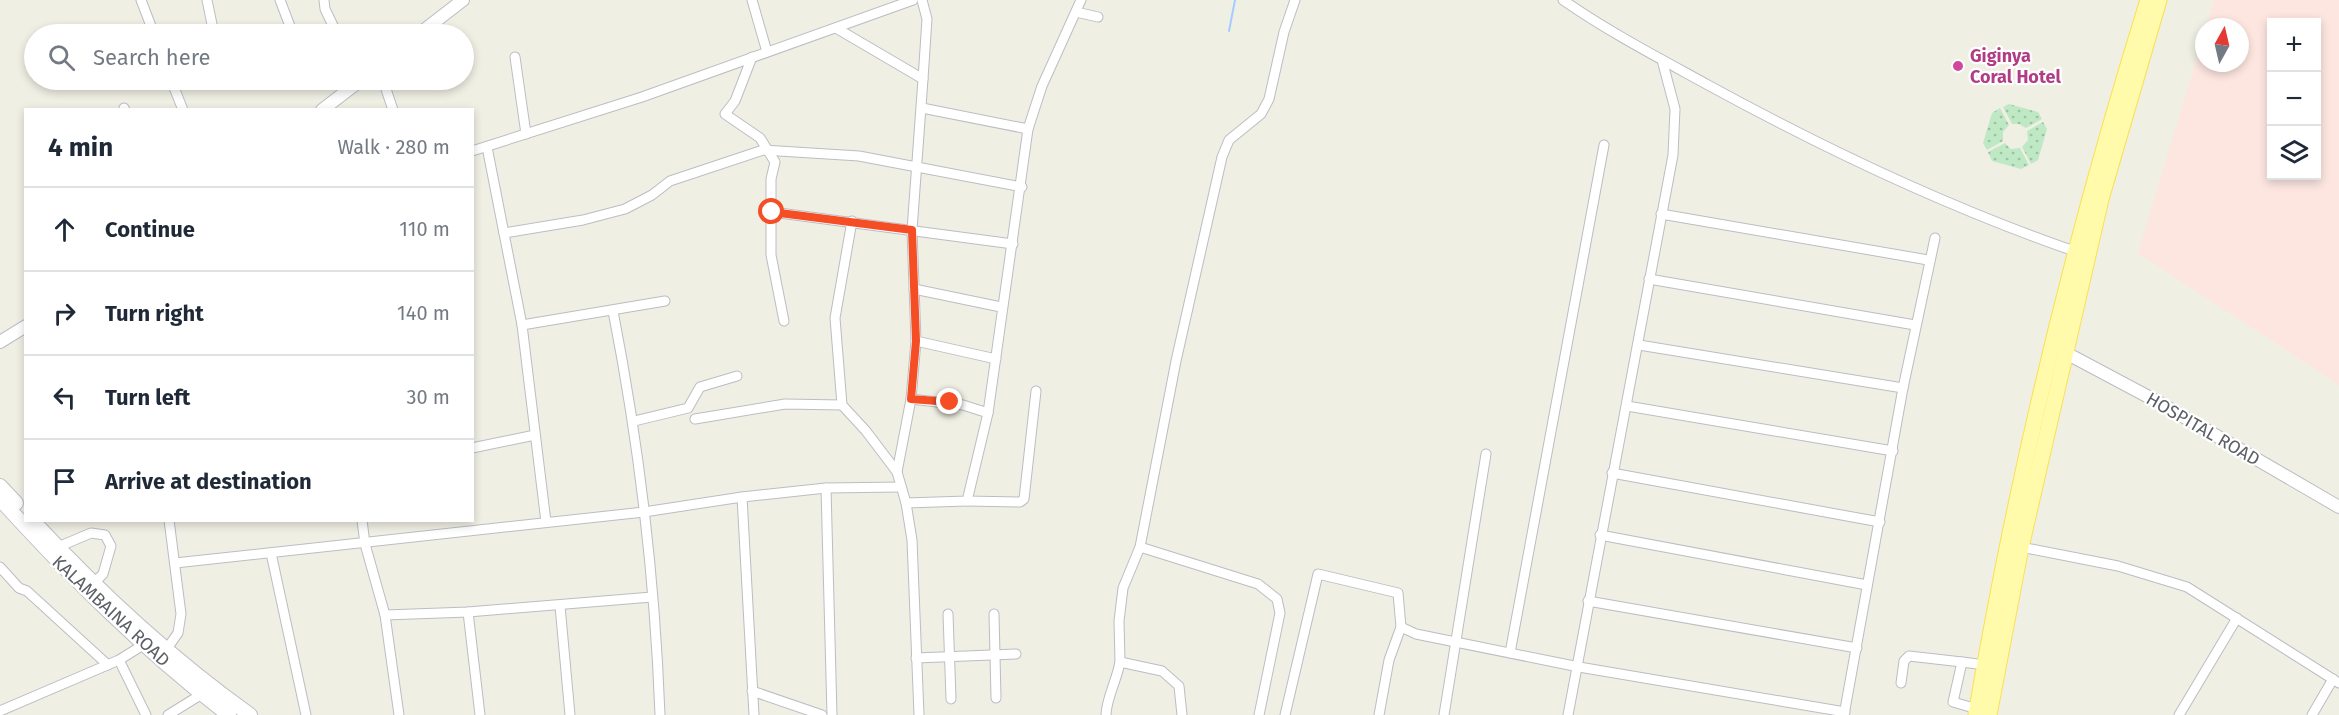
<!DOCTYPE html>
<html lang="en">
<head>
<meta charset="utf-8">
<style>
  :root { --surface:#fff; --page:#f2f2f3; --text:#1f2937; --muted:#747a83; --line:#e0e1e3 }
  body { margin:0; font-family:"Fira Sans",sans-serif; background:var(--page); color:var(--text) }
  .controls { position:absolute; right:18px; top:18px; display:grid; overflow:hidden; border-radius:0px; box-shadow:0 3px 9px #0003 }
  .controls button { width:54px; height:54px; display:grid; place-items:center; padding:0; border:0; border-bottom:2px solid var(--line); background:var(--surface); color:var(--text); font:30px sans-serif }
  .compass { position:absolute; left:2195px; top:18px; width:54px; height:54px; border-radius:50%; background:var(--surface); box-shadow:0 3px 9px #0003; rotate:8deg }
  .stop { position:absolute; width:18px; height:18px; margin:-14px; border:4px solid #f54e25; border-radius:50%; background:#fff }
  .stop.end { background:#f54e25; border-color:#fff; box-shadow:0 2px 6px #0008 }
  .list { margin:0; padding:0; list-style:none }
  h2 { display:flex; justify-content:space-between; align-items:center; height:78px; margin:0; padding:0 24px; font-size:26px }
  h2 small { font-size:20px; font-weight:400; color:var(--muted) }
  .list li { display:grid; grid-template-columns:39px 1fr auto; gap:18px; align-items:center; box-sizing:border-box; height:84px; padding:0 24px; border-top:2px solid var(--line) }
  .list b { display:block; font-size:22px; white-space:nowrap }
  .list em { font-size:20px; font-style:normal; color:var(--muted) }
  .icon { flex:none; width:33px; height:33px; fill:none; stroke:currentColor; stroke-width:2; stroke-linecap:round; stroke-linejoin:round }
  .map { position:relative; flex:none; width:2339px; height:715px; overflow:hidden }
  .search { position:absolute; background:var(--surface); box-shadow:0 3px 9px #0003; left:24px; top:24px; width:450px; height:66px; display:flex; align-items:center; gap:15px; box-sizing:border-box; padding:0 21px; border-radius:33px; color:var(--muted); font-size:22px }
  .panel { position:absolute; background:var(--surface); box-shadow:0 3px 9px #0003; left:24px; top:108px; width:450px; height:414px; border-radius:0px }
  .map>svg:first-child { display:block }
</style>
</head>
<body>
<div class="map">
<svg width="2339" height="715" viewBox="0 0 2339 715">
  <defs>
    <pattern id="grass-dots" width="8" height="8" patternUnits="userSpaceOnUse" patternTransform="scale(1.5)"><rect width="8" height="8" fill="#bfe9c4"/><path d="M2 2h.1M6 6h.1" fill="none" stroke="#9ec0a3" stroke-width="1.8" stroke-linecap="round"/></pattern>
  </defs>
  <rect width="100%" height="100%" fill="#f0efe4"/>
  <path fill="#fde6e0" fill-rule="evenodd" d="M2214,0H2339V385L2138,253L2204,34V63H2240V27H2206ZM2272,22H2316V176H2272Z"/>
  <g fill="url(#grass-dots)">
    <polygon points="2009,104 2038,112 2042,119 2026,128 2019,124 2012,124 2003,107"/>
    <polygon points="2000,108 2009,125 2003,132 2003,141 1987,150 1983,143 1992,113"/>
    <polygon points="2043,122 2047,129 2038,160 2031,164 2022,147 2028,140 2027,131"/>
    <polygon points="2005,143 2011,149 2020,148 2029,165 2021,169 1992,161 1988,152"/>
  </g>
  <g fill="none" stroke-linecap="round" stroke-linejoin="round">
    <polyline stroke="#a5cdff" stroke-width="2" points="1229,31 1235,0"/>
    <g stroke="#bcbdc4" stroke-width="11">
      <g id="minor">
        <polyline points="141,0 154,34"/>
        <polyline points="207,0 214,34"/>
        <polyline points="280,0 293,34"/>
        <polyline points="324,0 325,9 337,34"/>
        <polyline points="752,0 767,52"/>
        <polyline points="922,0 927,19 923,79"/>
        <path d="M1563,0C1609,32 1659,58 1708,85C1827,150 1949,208 2077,252"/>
        <polyline points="1076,12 1098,17"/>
        <polyline points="836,28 923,79 912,230 916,341 911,399 897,472 906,503 912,540 919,715"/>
        <polyline points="515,57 526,134"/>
        <polyline points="752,57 735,101 725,114 760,138 775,162 771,179 771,255 784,321"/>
        <polyline points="171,80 183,110"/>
        <polyline points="383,80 393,110"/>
        <polyline points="124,108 125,110"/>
        <polyline points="922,108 1028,129"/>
        <polyline points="487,147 522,325 546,522"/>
        <polyline points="472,151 642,97 913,0"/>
        <polyline points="772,212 1013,244"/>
        <polyline points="1661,214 1928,260"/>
        <polyline points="852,221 835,318 842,405 866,431 897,472"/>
        <polyline points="504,233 583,220 625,209 652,195 670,181 763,150 859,156 1022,187"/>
        <polyline points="1649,279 1915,325"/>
        <polyline points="914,289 1001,307"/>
        <path d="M613,311C639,444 655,580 660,715"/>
        <polyline points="522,325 665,301"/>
        <polyline points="916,341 996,359"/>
        <polyline points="1639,345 1903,388"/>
        <polyline points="911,399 963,405 988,413"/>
        <polyline points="1627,406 1893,451"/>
        <polyline points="695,419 785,404 842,405"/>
        <polyline points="634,421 688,408 700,387 737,376"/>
        <polyline points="472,448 535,435"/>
        <polyline points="1612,473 1880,522"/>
        <polyline points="826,488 832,715"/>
        <polyline points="742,497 754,715"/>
        <polyline points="967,501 1020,502 1024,499 1036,391"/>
        <polyline points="906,503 967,501 988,413 1028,129 1042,86 1081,0"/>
        <polyline points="362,520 365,544 385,615 399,715"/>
        <polyline points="1600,535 1867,585"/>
        <polyline points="58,547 91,533 105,535 111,546 103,574 94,583"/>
        <polyline points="1140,547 1258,584 1277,599 1280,613 1259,715"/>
        <polyline points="2021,547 2118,566 2187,587 2339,683"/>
        <polyline points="271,553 306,715"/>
        <polyline points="175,563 644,512 742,497 826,488 901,487"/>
        <polyline points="0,567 19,588 27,591 108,665"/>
        <polyline points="1588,601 1857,648"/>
        <polyline points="560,606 570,715"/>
        <polyline points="468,612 480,715"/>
        <polyline points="948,614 951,699"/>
        <polyline points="994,614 996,698"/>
        <polyline points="385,615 468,612 652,597"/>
        <polyline points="166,650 178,633 181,614 169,520"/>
        <polyline points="1510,653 1604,145"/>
        <polyline points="916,658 1016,654"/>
        <polyline points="119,660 146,715"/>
        <polyline points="1901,683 1904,661 1909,656 1962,662"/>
        <polyline points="752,691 822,715"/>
        <polyline points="1977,709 1953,702 1962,662 1985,665"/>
        <polyline points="0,711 119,660 143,645"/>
        <polyline points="168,715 202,694"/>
        <path d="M1106,715C1106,699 1117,680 1120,662"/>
        <polyline points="1182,715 1179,686 1162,671 1120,662 1119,621 1123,588 1140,547 1176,361 1222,157 1229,140 1261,114 1269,99 1284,32 1295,0"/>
        <polyline points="1285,715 1318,574 1398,593 1401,627 1416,634 1579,667 1845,712"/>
        <polyline points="1379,715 1389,660 1401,627"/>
        <polyline points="1444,715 1486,454"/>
        <polyline points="1568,715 1673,155 1675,109 1662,60"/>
        <polyline points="1844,715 1903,388 1935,238"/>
        <polyline points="2179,715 2237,618"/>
        <polyline points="2312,715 2333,679"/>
      </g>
    </g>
    <g stroke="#bcbdc4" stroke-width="14">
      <g id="tertiary">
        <polyline points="419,34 463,0"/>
        <polyline points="322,110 361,80"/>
        <polyline points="0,342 26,326"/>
        <polyline points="2066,353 2160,403 2339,507"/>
      </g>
    </g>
    <g stroke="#bdbfc6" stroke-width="16">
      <g id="secondary">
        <polyline points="0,486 16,503"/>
        <path d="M0,499C71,577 145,651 229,715"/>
        <path d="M32,520C99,592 170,658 250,715"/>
      </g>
    </g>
    <g stroke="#fbe052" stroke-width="17">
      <g id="primary">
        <path d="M1976,715C2017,473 2075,234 2148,0"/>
        <polyline points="1989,715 2021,547 2101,199 2159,0"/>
      </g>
    </g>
    <use href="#minor" stroke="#fff" stroke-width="9"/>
    <use href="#tertiary" stroke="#fff" stroke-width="12"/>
    <use href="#secondary" stroke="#fff" stroke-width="14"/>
    <use href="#primary" stroke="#fffbaa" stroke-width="15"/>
  </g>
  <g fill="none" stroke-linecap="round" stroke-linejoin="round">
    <polyline stroke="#f54e25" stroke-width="8" points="772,212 912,230 916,341 911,399 950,402"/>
  </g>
  <circle fill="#d1479c" stroke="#fff" stroke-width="2" cx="1958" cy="66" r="6"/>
  <g text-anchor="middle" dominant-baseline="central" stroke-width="4.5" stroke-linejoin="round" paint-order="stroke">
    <g font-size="18" font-weight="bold" fill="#b23c85" stroke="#fff" text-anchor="start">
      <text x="1970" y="56">Giginya<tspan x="1970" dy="21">Coral Hotel</tspan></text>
    </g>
    <g font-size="18" fill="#5c5f66" stroke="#fff">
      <text transform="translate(2203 429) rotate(30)">HOSPITAL ROAD</text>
      <text transform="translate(111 611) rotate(43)">KALAMBAINA ROAD</text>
    </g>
  </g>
</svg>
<div class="controls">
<button>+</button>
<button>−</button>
<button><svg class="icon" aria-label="layers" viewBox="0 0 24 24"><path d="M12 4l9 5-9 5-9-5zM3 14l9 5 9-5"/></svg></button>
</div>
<svg class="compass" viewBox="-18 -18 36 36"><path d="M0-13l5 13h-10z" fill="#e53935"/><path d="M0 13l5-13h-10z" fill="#747a83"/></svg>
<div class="stop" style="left:772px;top:212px"></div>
<div class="stop end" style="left:950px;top:402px"></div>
<div class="search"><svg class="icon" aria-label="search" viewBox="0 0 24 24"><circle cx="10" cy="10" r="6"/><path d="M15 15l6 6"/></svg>Search here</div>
<section class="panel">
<h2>4 min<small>Walk · 280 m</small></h2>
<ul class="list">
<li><svg class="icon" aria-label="ahead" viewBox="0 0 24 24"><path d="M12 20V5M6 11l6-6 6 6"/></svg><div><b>Continue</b></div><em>110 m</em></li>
<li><svg class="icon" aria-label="right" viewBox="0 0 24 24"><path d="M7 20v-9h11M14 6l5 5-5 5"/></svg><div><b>Turn right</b></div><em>140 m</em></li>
<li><svg class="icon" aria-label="left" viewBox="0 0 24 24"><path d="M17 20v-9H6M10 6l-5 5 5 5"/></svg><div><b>Turn left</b></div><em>30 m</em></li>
<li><svg class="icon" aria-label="arrive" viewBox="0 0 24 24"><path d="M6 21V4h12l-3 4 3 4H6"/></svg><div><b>Arrive at destination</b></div></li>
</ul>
</section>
</div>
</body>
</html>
